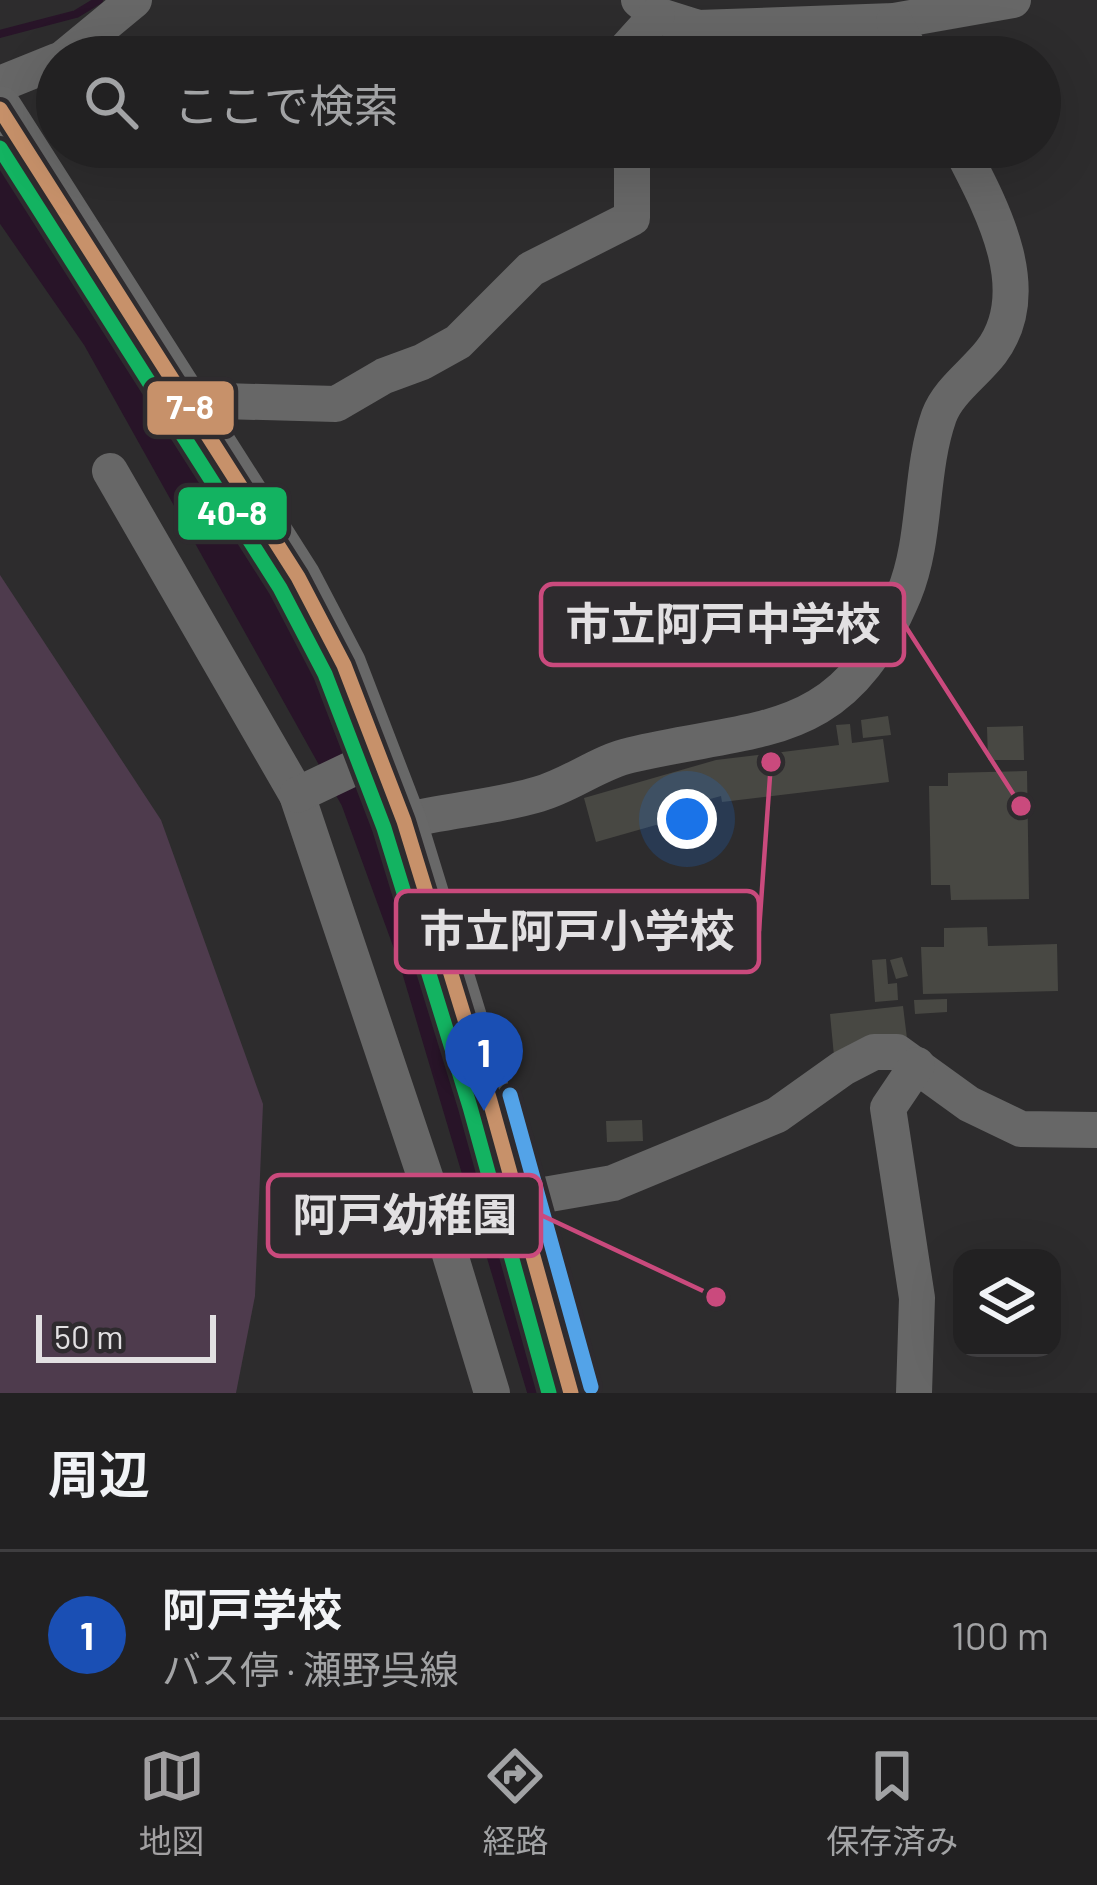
<!DOCTYPE html>
<html lang="ja">
<head>
<meta charset="utf-8">
<style>
  :root { --surface:#222122; --page:#2a292a; --text:#f1f3f6; --muted:#a2a3a5; --line:#3f3e40; --accent:#a3a1a3 }
  body { margin:0; font-family:Barlow,"Noto Sans JP",sans-serif; background:var(--page); color:var(--text) }
  .controls { position:absolute; right:36px; bottom:36px; display:grid; overflow:hidden; border-radius:24px; box-shadow:0 12px 48px #0002 }
  .controls button { width:108px; height:108px; display:grid; place-items:center; padding:0; border:0; border-bottom:3px solid var(--line); background:var(--surface); color:var(--text); font:60px sans-serif }
  .scale { position:absolute; left:36px; bottom:30px; width:180px; box-sizing:border-box; padding-left:12px; border:6px solid #e2e0e2; border-top:0; font-size:33px; line-height:42px; white-space:nowrap; color:#e2e0e2; -webkit-text-stroke:9px #2e2b2e; paint-order:stroke }
  .you { position:absolute; left:687px; top:819px; width:42px; height:42px; margin:-30px; border:9px solid #fff; border-radius:50%; background:#1a73e8; box-shadow:0 0 0 18px #1a73e833 }
  .badge { display:grid; place-items:center; width:78px; height:78px; border-radius:50%; background:var(--accent); color:#fff; font-size:39px; font-weight:700 }
  .pin { position:absolute; translate:-50% -99px; filter:drop-shadow(0 3px 6px #0008) }
  .pin::after { content:''; position:absolute; top:63px; width:42px; height:36px; background:inherit; clip-path:polygon(0 0,100% 0,50% 100%) }
  .list { margin:0; padding:0; list-style:none }
  h2 { display:flex; justify-content:space-between; align-items:center; height:156px; margin:0; padding:0 48px; font-size:51px }
  h2 small { font-size:39px; font-weight:400; color:var(--muted) }
  .list li { display:grid; grid-template-columns:78px 1fr auto; gap:36px; align-items:center; box-sizing:border-box; height:168px; padding:0 48px; border-top:3px solid var(--line) }
  .list b { display:block; font-size:45px; white-space:nowrap }
  .list p { margin:0; font-size:39px; white-space:nowrap; color:var(--muted) }
  .list em { font-size:39px; font-style:normal; color:var(--muted) }
  .icon { flex:none; width:66px; height:66px; fill:none; stroke:currentColor; stroke-width:2; stroke-linecap:round; stroke-linejoin:round }
  .map { position:relative; flex:none; width:1097px; height:1393px; overflow:hidden }
  .search { position:absolute; background:var(--surface); box-shadow:0 12px 48px #0002; left:36px; right:36px; top:36px; height:132px; display:flex; align-items:center; gap:30px; box-sizing:border-box; padding:0 42px; border-radius:66px; color:var(--muted); font-size:45px }
  .sheet { height:324px; background:var(--surface) }
  nav { display:flex; justify-content:space-around; align-items:center; box-sizing:border-box; height:168px; border-top:3px solid var(--line); background:var(--surface); font-size:33px; color:var(--muted) }
  nav a { display:grid; justify-items:center; gap:6px }
  nav .on { color:var(--accent) }
  .map>svg:first-child { display:block }
</style>
</head>
<body>
<div class="map">
<svg width="1097" height="1393" viewBox="0 0 1097 1393">
  <rect width="100%" height="100%" fill="#2d2c2d"/>
  <polygon fill="#4e3b4d" points="0,575 161,820 263,1104 255,1296 236,1393 0,1393"/>
  <g fill="none" stroke-linecap="round" stroke-linejoin="round">
    <polyline stroke="#281428" stroke-width="8" points="0,34 76,14 99,0"/>
    <polyline stroke="#281428" stroke-width="42" points="0,187 102,334 361,797 419,956 547,1386"/>
  </g>
  <g fill="#484843">
    <polygon points="888,716 891,735 863,738 861,720"/>
    <polygon points="850,724 852,743 883,739 889,782 722,802 721,796 674,809 677,819 596,842 584,798 716,760 839,745 836,725"/>
    <polygon points="1023,726 1024,760 988,760 987,727"/>
    <polygon points="1027,771 1029,899 951,900 950,885 931,885 929,786 948,786 948,773"/>
    <polygon points="987,927 988,946 1057,944 1058,991 923,994 921,947 944,947 944,928"/>
    <polygon points="902,957 908,976 896,979 890,960"/>
    <polygon points="886,959 888,984 897,983 898,1000 875,1002 872,960"/>
    <polygon points="947,999 947,1012 915,1014 914,1000"/>
    <polygon points="903,1006 908,1047 834,1056 830,1014"/>
    <polygon points="642,1120 643,1141 607,1142 606,1121"/>
  </g>
  <g fill="none" stroke-linecap="round" stroke-linejoin="round">
    <g stroke="#676767" stroke-width="36">
      <polyline points="639,0 657,15 698,28 894,21 1013,0"/>
      <polyline points="894,21 913,57"/>
      <polyline points="65,57 134,0"/>
      <polyline points="619,57 657,15"/>
      <polyline points="0,84 57,61"/>
      <polyline points="196,416 222,401 336,404 384,376 422,362 458,342 531,269 632,218 632,166 626,147"/>
      <polyline points="110,471 297,795 439,1218 492,1393"/>
      <polyline points="297,795 381,755"/>
      <path d="M404,821C448,810 496,807 539,794C571,785 599,762 631,755C764,724 842,742 904,594C927,538 919,473 939,416C948,391 975,373 991,352C1038,290 990,205 960,147"/>
      <polyline points="439,1218 498,1203 613,1183 777,1115 843,1068 874,1052 897,1052 969,1104 1021,1129 1097,1130"/>
      <polyline points="914,1393 917,1298 888,1108 917,1065"/>
    </g>
    <polyline stroke="#686868" stroke-width="45" points="0,109 298,577 344,665 404,821 490,1101 571,1393"/>
    <g stroke="#2e2b2e" stroke-width="24">
      <polyline id="bus-1" points="0,109 298,577 344,665 404,821 490,1101 571,1393"/>
    </g>
    <g stroke="#2e2b2e" stroke-width="24">
      <polyline id="bus-2" points="0,148 280,588 325,674 384,828 470,1107 549,1393"/>
    </g>
    <g stroke="#2e2b2e" stroke-width="24">
      <polyline id="bus-3" points="510,1095 591,1387"/>
    </g>
    <use href="#bus-1" stroke="#c7916a" stroke-width="15"/>
    <use href="#bus-2" stroke="#13b361" stroke-width="15"/>
    <use href="#bus-3" stroke="#53a3e8" stroke-width="15"/>
  </g>
  <path fill="none" stroke="#ca4a7d" stroke-width="4.5" d="M1021 806L904 624M771 762L759 931M716 1297L541 1215"/>
  <g fill="#ca4a7d" stroke="#2e2b2e" stroke-width="4.5">
    <circle cx="1021" cy="806" r="12"/>
    <circle cx="771" cy="762" r="12"/>
    <circle cx="716" cy="1297" r="12"/>
  </g>
  <g fill="#2e2b2e" stroke="#ca4a7d" stroke-width="4.5">
    <rect x="541" y="584" width="363" height="81" rx="12"/>
    <rect x="396" y="891" width="363" height="81" rx="12"/>
    <rect x="268" y="1175" width="273" height="81" rx="12"/>
  </g>
  <g font-size="45" text-anchor="middle" font-weight="bold" fill="#e2e0e2">
    <text x="723" y="640">市立阿戸中学校</text>
    <text x="577" y="947">市立阿戸小学校</text>
    <text x="405" y="1231">阿戸幼稚園</text>
  </g>
  <g stroke="#2e2b2e" stroke-width="4.5">
    <rect x="145" y="379" width="91" height="58" rx="12" fill="#c7916a"/>
    <rect x="176" y="485" width="113" height="57" rx="12" fill="#13b361"/>
  </g>
  <g font-size="33" text-anchor="middle" font-weight="bold" fill="#fff">
    <text x="190" y="419">7-8</text>
    <text x="232" y="525">40-8</text>
  </g>
</svg>
<div class="controls">
<button><svg class="icon" aria-label="layers" viewBox="0 0 24 24"><path d="M12 4l9 5-9 5-9-5zM3 14l9 5 9-5"/></svg></button>
</div>
<div class="scale">50 m</div>
<div class="you"></div>
<div class="pin badge" style="left:484px;top:1111px;background:#1a4fb4">1</div>
<div class="search"><svg class="icon" aria-label="search" viewBox="0 0 24 24"><circle cx="10" cy="10" r="6"/><path d="M15 15l6 6"/></svg>ここで検索</div>
</div>
<section class="sheet">
<h2>周辺<small></small></h2>
<ul class="list">
<li><span class="badge" style="background:#1a4fb4">1</span><div><b>阿戸学校</b><p>バス停 · 瀬野呉線</p></div><em>100 m</em></li>
</ul>
</section>
<nav>
<a class="on"><svg class="icon" aria-label="map" viewBox="0 0 24 24"><path d="M3 6l6-2 6 2 6-2v14l-6 2-6-2-6 2zM9 4v14M15 6v14"/></svg>地図</a>
<a><svg class="icon" aria-label="directions" viewBox="0 0 24 24"><path d="M12 3l9 9-9 9-9-9zM9 14v-3h6M13 9l2 2-2 2"/></svg>経路</a>
<a><svg class="icon" aria-label="saved" viewBox="0 0 24 24"><path d="M7 4h10v16l-5-4-5 4z"/></svg>保存済み</a>
</nav>
</body>
</html>
